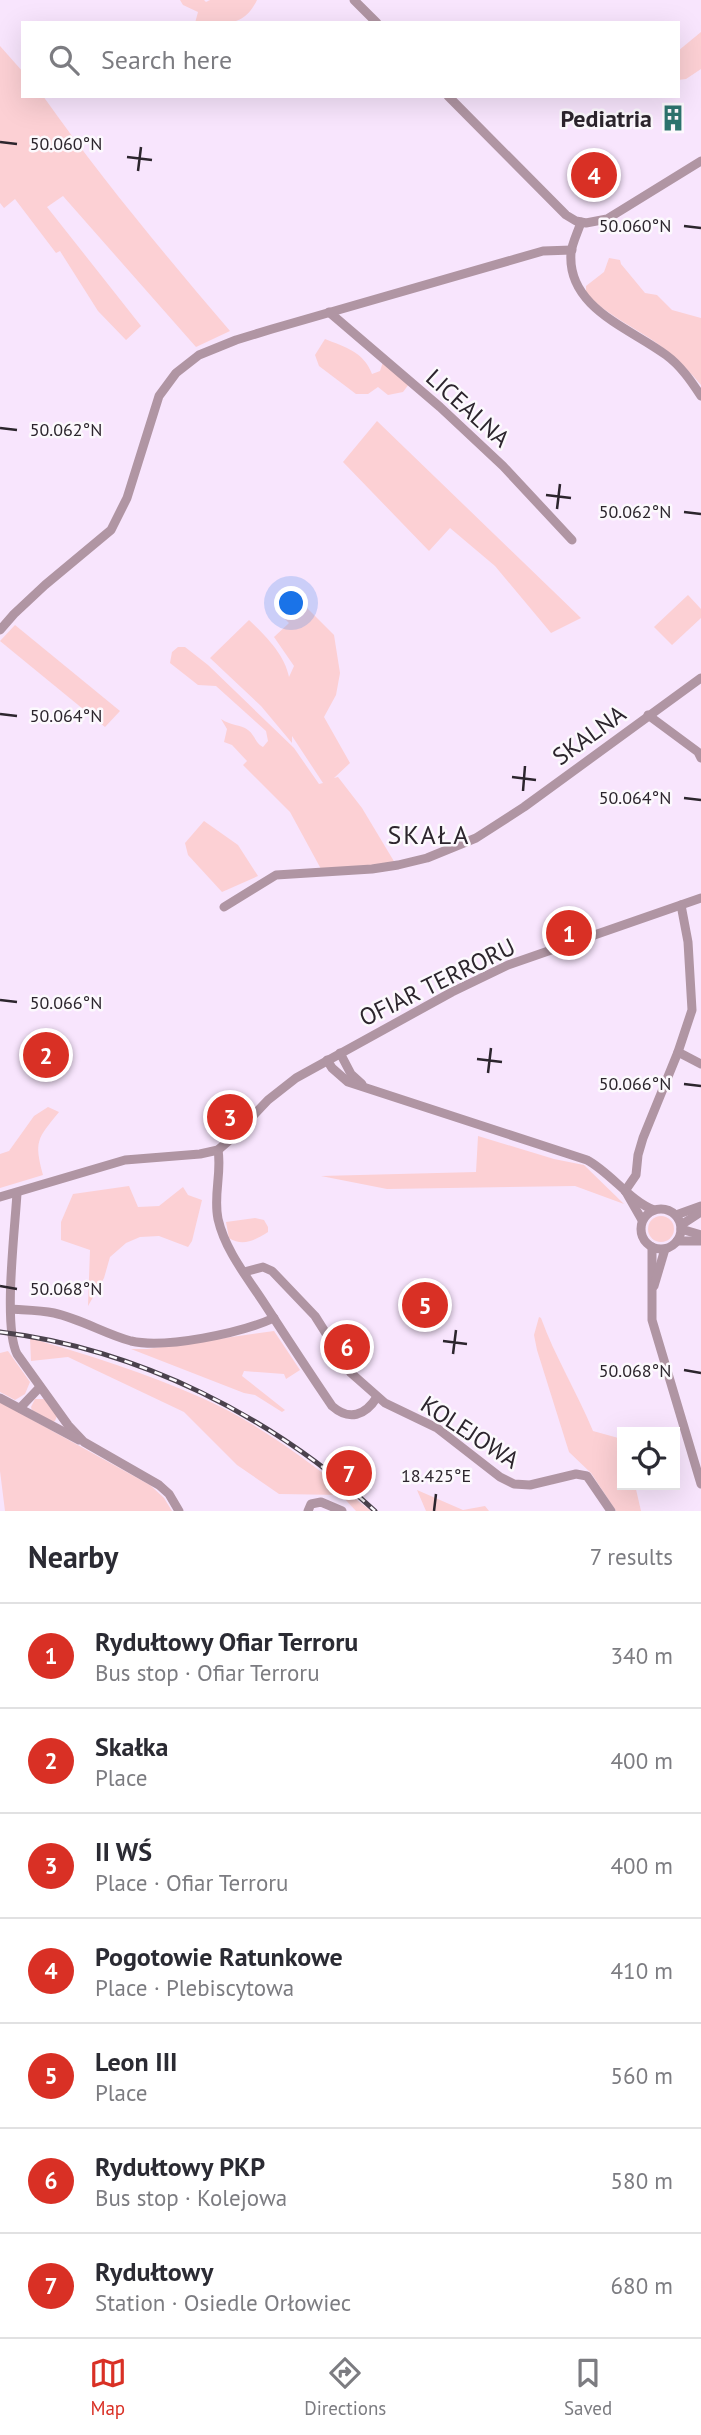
<!DOCTYPE html>
<html lang="en">
<head>
<meta charset="utf-8">
<style>
  :root { --surface:#fff; --page:#f2f2f3; --text:#2b2b33; --muted:#7c7c81; --line:#e1e1e2; --accent:#d93025 }
  body { margin:0; font-family:"PT Sans",sans-serif; background:var(--page); color:var(--text) }
  .controls { position:absolute; right:21px; bottom:21px; display:grid; overflow:hidden; border-radius:0px; box-shadow:0 7px 28px #0002 }
  .controls button { width:63px; height:63px; display:grid; place-items:center; padding:0; border:0; border-bottom:2px solid var(--line); background:var(--surface); color:var(--text); font:35px sans-serif }
  .you { position:absolute; left:292px; top:604px; width:24px; height:24px; margin:-18px; border:5px solid #fff; border-radius:50%; background:#1a73e8; box-shadow:0 0 0 10px #1a73e833 }
  .badge { display:grid; place-items:center; width:46px; height:46px; border-radius:50%; background:var(--accent); color:#fff; font-size:23px; font-weight:700 }
  .pin { position:absolute; translate:-50% -50%; border:4px solid #fff; box-shadow:0 2px 7px #0006 }
  .list { margin:0; padding:0; list-style:none }
  h2 { display:flex; justify-content:space-between; align-items:center; height:91px; margin:0; padding:0 28px; font-size:30px }
  h2 small { font-size:23px; font-weight:400; color:var(--muted) }
  .list li { display:grid; grid-template-columns:46px 1fr auto; gap:21px; align-items:center; box-sizing:border-box; height:105px; padding:0 28px; border-top:2px solid var(--line) }
  .list b { display:block; font-size:26px; white-space:nowrap }
  .list p { margin:0; font-size:23px; white-space:nowrap; color:var(--muted) }
  .list em { font-size:23px; font-style:normal; color:var(--muted) }
  .icon { flex:none; width:38px; height:38px; fill:none; stroke:currentColor; stroke-width:2; stroke-linecap:round; stroke-linejoin:round }
  .map { position:relative; flex:none; width:701px; height:1511px; overflow:hidden }
  .search { position:absolute; background:var(--surface); box-shadow:0 7px 28px #0002; left:21px; right:21px; top:21px; height:77px; display:flex; align-items:center; gap:18px; box-sizing:border-box; padding:0 24px; border-radius:0px; color:var(--muted); font-size:26px }
  .sheet { height:826px; background:var(--surface) }
  nav { display:flex; justify-content:space-around; align-items:center; box-sizing:border-box; height:98px; border-top:2px solid var(--line); background:var(--surface); font-size:19px; color:var(--muted) }
  nav a { display:grid; justify-items:center; gap:4px }
  nav .on { color:var(--accent) }
  .map>svg:first-child { display:block }
</style>
</head>
<body>
<div class="map">
<svg width="701" height="1511" viewBox="0 0 701 1511">
  <rect width="100%" height="100%" fill="#f8e5fd"/>
  <g fill="#fcd0d4">
    <path d="M180,0H204L206,2L210,0H257C243,29 223,23 195,23L198,12L183,5Z"/>
    <polygon points="701,32 701,69 686,79 678,80 678,51"/>
    <path d="M0,46L23,72V96H43C101,178 165,255 230,331L196,347L63,196L47,207L141,326L126,340L98,311L60,251L56,253L15,199L4,208L0,203Z"/>
    <path d="M609,258L620,260L621,264L645,293L657,295L672,310L701,318V385C690,372 679,360 666,350C641,330 608,317 586,293V286L604,272Z"/>
    <path d="M325,339C345,347 364,352 372,374L380,371L383,362L409,384L403,392L388,395L378,387L368,394H356L319,366L315,355Z"/>
    <polygon points="377,421 581,618 551,633 495,566 450,528 429,551 343,462"/>
    <polygon points="688,595 701,609 701,618 672,645 654,627"/>
    <path d="M301,602L334,635L340,673L336,695L324,717L350,763L334,778L338,777L362,808L395,863L321,869L290,812L243,765L247,761L232,745L224,742L227,729L221,719C231,726 240,724 248,730C255,735 255,743 263,747L268,741L266,731L216,686L198,685L170,663L172,652L178,647H185L208,665L294,748L319,784L323,783L292,736V743L261,706L210,658L249,620C265,635 285,655 289,677L294,666L274,637L289,623L284,618Z"/>
    <polygon points="15,625 120,711 105,727 0,641"/>
    <polygon points="204,821 238,845 258,876 222,892 188,855 185,843"/>
    <path d="M48,1107L59,1112C37,1139 34,1141 43,1175L0,1188V1154L9,1151L34,1116Z"/>
    <polygon points="478,1136 554,1159 584,1165 624,1204 575,1186 387,1189 321,1176 476,1172"/>
    <polygon points="129,1186 138,1207 159,1206 183,1187 188,1195 202,1200 192,1241 188,1247 159,1236 140,1237 126,1243 110,1257 104,1278 88,1306 90,1250 61,1240 61,1222 73,1194"/>
    <circle cx="661" cy="1229" r="13"/>
    <path d="M255,1218L264,1220L268,1227V1232C255,1240 243,1247 229,1238L226,1222Z"/>
    <path d="M539,1317L541,1318C555,1357 577,1392 593,1431L622,1439V1485H635L641,1511H616L591,1473L569,1452L537,1350L534,1335Z"/>
    <polygon points="274,1331 300,1370 286,1379 284,1374 244,1371 242,1376 285,1410 282,1412 255,1395 244,1393 131,1349 147,1349"/>
    <path d="M30,1338C88,1355 146,1373 202,1398C263,1425 319,1469 371,1511H356L341,1495L279,1494L237,1465L184,1412L68,1357L31,1361Z"/>
    <polygon points="8,1351 30,1382 25,1394 15,1400 0,1392 0,1353"/>
    <polygon points="35,1399 44,1399 57,1416 55,1421 53,1422 32,1410 31,1407"/>
    <polygon points="0,1402 150,1485 164,1498 172,1511 5,1511 0,1471"/>
    <polygon points="417,1490 463,1510 485,1506 489,1511 426,1511"/>
  </g>
  <g fill="none" stroke-linecap="round" stroke-linejoin="round">
    <g stroke="#b095a3" stroke-width="9">
      <polyline points="354,0 377,23"/>
      <polyline points="448,96 566,215 576,221 586,223 607,219 701,161"/>
      <path d="M581,222C578,232 572,243 571,253C567,308 630,328 666,355C681,366 691,381 701,396"/>
      <polyline points="329,312 440,407 503,466 572,540"/>
      <polyline points="0,630 14,614 45,585 111,530 127,498 159,396 176,373 199,355 236,340 272,329 543,251 572,250"/>
      <polyline points="648,715 698,752 701,758"/>
      <polyline points="224,907 276,875 372,869 398,865 427,858 476,838 524,807 701,678"/>
      <polyline points="678,1052 701,1064"/>
      <polyline points="340,1053 351,1074 362,1084"/>
      <path d="M327,1060L332,1068L348,1082L587,1160C611,1173 630,1201 654,1210"/>
      <path d="M218,1150C222,1173 213,1195 218,1219C225,1250 247,1277 264,1303C286,1337 309,1372 332,1406C349,1421 365,1416 377,1397"/>
      <polyline points="625,1191 636,1175 638,1155 643,1138 678,1052 692,1010 688,942 681,905"/>
      <polyline points="626,1192 642,1220"/>
      <path d="M17,1193C15,1229 3,1326 17,1354L68,1425L84,1442L159,1485L169,1494L179,1511"/>
      <polyline points="0,1197 125,1160 200,1154 218,1150 233,1137 268,1100 296,1078 452,992 508,965 701,898"/>
      <circle cx="661" cy="1229" r="20"/>
      <polyline points="676,1215 701,1206"/>
      <polyline points="681,1225 701,1212"/>
      <polyline points="681,1229 701,1235"/>
      <polyline points="677,1241 701,1241"/>
      <polyline points="652,1247 652,1320 701,1484"/>
      <polyline points="244,1272 263,1267 272,1271 315,1316 351,1373 385,1403 437,1428 500,1477 514,1484 530,1485 576,1474 587,1476 611,1511"/>
      <polyline points="654,1286 665,1249"/>
      <path d="M11,1309C25,1310 40,1310 54,1313C81,1319 105,1334 131,1341C165,1349 241,1333 274,1318"/>
      <polyline points="0,1398 79,1440"/>
      <polyline points="20,1408 40,1387"/>
      <polyline points="308,1511 311,1504 321,1502 342,1511"/>
    </g>
    <g stroke="#4b424d" stroke-width="5">
      <path id="rail" d="M0,1332C139,1349 273,1417 375,1511"/>
    </g>
    <use href="#rail" stroke="#fcf9fd" stroke-width="2.5" stroke-dasharray="8" stroke-linecap="butt"/>
  </g>
  <path fill="none" stroke="#2c252d" stroke-width="2.5" d="M0,142L17,144M127,157L152,160M138,171L141,147M684,226L701,228M0,428L17,430M546,495L571,498M557,509L560,484M684,512L701,514M0,714L17,716M512,777L536,780M523,791L525,766M684,798L701,800M0,1000L17,1002M477,1059L502,1062M488,1073L491,1048M684,1084L701,1086M0,1286L17,1289M443,1341L467,1344M453,1354L456,1330M684,1370L701,1373M434,1511L436,1494"/>
  <defs>
    <g id="building-bare" transform="scale(2.1)"><path d="M-4-6H4V6H1V3H-1V6H-4ZM-2.5-4.3h1.7v1.8h-1.7ZM.8-4.3h1.7v1.8H.8ZM-2.5-1h1.7V.8h-1.7ZM.8-1h1.7V.8H.8Z" fill="#2c746e" stroke="#fcf9fd" stroke-width="2.5" paint-order="stroke"/></g>
  </defs>
  <g fill-rule="evenodd">
    <use href="#building-bare" x="673" y="118"/>
  </g>
  <g text-anchor="middle" dominant-baseline="central" stroke-width="5" stroke-linejoin="round" paint-order="stroke">
    <g font-size="24" font-weight="bold" fill="#2c252d" stroke="#fcf9fd" text-anchor="end">
      <text x="652" y="118">Pediatria</text>
    </g>
    <g font-size="24" fill="#2c252d" stroke="#fcf9fd">
      <text transform="translate(468 408) rotate(42)">LICEALNA</text>
      <text transform="translate(589 735) rotate(-36)">SKALNA</text>
      <text transform="translate(437 982) rotate(-26)">OFIAR TERRORU</text>
      <text transform="translate(470 1432) rotate(33)">KOLEJOWA</text>
    </g>
    <g font-size="26" letter-spacing="2" fill="#2c252d" stroke="#fcf9fd">
      <text x="429" y="834">SKAŁA</text>
    </g>
  </g>
  <g font-size="18" text-anchor="middle" fill="#2c252d" stroke="#fcf9fd" stroke-width="5" stroke-linejoin="round" paint-order="stroke">
    <text x="66" y="150">50.060°N</text>
    <text x="635" y="232">50.060°N</text>
    <text x="66" y="436">50.062°N</text>
    <text x="635" y="518">50.062°N</text>
    <text x="66" y="722">50.064°N</text>
    <text x="635" y="804">50.064°N</text>
    <text x="66" y="1009">50.066°N</text>
    <text x="635" y="1090">50.066°N</text>
    <text x="66" y="1295">50.068°N</text>
    <text x="635" y="1377">50.068°N</text>
    <text x="436" y="1482">18.425°E</text>
  </g>
</svg>
<div class="controls">
<button><svg class="icon" aria-label="locate" viewBox="0 0 24 24"><circle cx="12" cy="12" r="6"/><path d="M12 2v4M12 18v4M2 12h4M18 12h4"/></svg></button>
</div>
<div class="you"></div>
<div class="pin badge" style="left:569px;top:933px">1</div>
<div class="pin badge" style="left:46px;top:1055px">2</div>
<div class="pin badge" style="left:230px;top:1117px">3</div>
<div class="pin badge" style="left:594px;top:175px">4</div>
<div class="pin badge" style="left:425px;top:1305px">5</div>
<div class="pin badge" style="left:347px;top:1347px">6</div>
<div class="pin badge" style="left:349px;top:1473px">7</div>
<div class="search"><svg class="icon" aria-label="search" viewBox="0 0 24 24"><circle cx="10" cy="10" r="6"/><path d="M15 15l6 6"/></svg>Search here</div>
</div>
<section class="sheet">
<h2>Nearby<small>7 results</small></h2>
<ul class="list">
<li><span class="badge">1</span><div><b>Rydułtowy Ofiar Terroru</b><p>Bus stop · Ofiar Terroru</p></div><em>340 m</em></li>
<li><span class="badge">2</span><div><b>Skałka</b><p>Place</p></div><em>400 m</em></li>
<li><span class="badge">3</span><div><b>II WŚ</b><p>Place · Ofiar Terroru</p></div><em>400 m</em></li>
<li><span class="badge">4</span><div><b>Pogotowie Ratunkowe</b><p>Place · Plebiscytowa</p></div><em>410 m</em></li>
<li><span class="badge">5</span><div><b>Leon III</b><p>Place</p></div><em>560 m</em></li>
<li><span class="badge">6</span><div><b>Rydułtowy PKP</b><p>Bus stop · Kolejowa</p></div><em>580 m</em></li>
<li><span class="badge">7</span><div><b>Rydułtowy</b><p>Station · Osiedle Orłowiec</p></div><em>680 m</em></li>
</ul>
</section>
<nav>
<a class="on"><svg class="icon" aria-label="map" viewBox="0 0 24 24"><path d="M3 6l6-2 6 2 6-2v14l-6 2-6-2-6 2zM9 4v14M15 6v14"/></svg>Map</a>
<a><svg class="icon" aria-label="directions" viewBox="0 0 24 24"><path d="M12 3l9 9-9 9-9-9zM9 14v-3h6M13 9l2 2-2 2"/></svg>Directions</a>
<a><svg class="icon" aria-label="saved" viewBox="0 0 24 24"><path d="M7 4h10v16l-5-4-5 4z"/></svg>Saved</a>
</nav>
</body>
</html>
